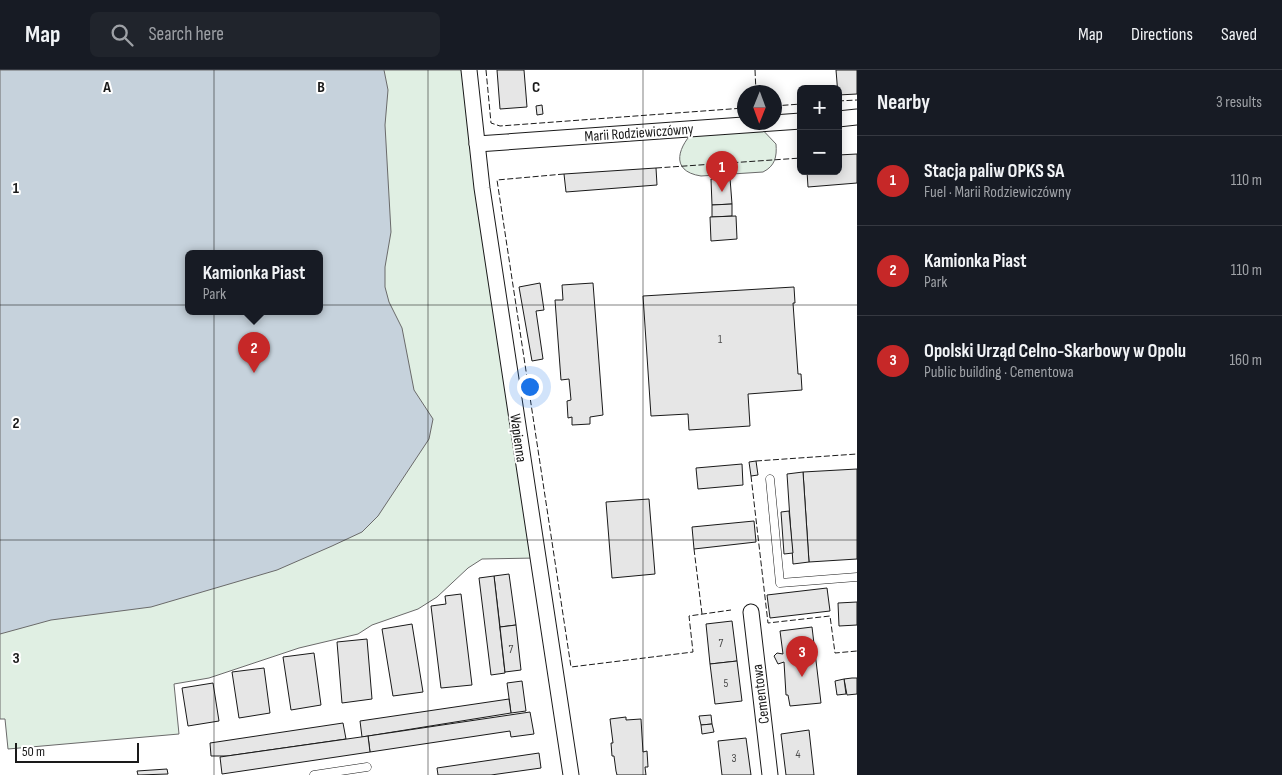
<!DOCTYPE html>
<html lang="en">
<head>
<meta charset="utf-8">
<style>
  :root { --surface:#171b24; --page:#20242c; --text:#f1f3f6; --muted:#9ea1a6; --line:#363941; --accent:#c62828 }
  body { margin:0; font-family:"Sofia Sans Condensed",sans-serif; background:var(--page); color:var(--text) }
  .controls { position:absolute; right:15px; top:15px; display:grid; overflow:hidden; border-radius:8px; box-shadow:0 2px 12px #0003 }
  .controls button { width:45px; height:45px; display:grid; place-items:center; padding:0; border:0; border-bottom:1px solid var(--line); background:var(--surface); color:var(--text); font:25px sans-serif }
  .compass { position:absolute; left:737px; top:15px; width:45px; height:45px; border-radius:50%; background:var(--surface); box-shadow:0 2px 12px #0003; rotate:181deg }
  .scale { position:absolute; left:15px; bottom:12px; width:124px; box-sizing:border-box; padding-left:5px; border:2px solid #1a1a1a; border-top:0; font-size:14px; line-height:18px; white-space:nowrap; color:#1a1a1a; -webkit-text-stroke:4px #fff; paint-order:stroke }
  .you { position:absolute; left:529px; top:316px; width:18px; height:18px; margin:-12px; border:4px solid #fff; border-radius:50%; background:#1a73e8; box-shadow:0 0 0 8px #1a73e833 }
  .badge { display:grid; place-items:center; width:32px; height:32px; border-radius:50%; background:var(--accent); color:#fff; font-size:16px; font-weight:700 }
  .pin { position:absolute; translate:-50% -41px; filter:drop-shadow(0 1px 2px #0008) }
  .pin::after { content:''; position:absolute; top:26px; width:18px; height:15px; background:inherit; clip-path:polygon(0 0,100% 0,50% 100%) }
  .popup { position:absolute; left:185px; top:180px; width:138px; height:65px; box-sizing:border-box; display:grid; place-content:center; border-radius:8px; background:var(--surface); filter:drop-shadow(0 1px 4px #0005); font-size:16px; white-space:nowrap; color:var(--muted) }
  .popup b { font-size:19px; color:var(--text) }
  .popup::after { content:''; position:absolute; left:50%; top:100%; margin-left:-10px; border:10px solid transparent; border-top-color:var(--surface) }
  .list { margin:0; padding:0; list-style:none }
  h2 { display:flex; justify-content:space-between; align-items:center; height:65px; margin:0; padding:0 20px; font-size:21px }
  h2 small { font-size:16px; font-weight:400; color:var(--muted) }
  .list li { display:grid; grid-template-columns:32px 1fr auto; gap:15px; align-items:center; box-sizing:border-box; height:90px; padding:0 20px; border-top:1px solid var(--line) }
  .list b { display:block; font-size:19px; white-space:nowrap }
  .list p { margin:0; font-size:16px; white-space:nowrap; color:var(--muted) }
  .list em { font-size:16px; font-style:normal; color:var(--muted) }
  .icon { flex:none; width:28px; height:28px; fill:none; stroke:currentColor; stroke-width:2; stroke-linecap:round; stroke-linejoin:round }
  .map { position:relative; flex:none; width:857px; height:705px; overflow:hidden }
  header { display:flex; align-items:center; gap:30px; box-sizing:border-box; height:70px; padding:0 25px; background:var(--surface); border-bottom:1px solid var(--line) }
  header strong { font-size:24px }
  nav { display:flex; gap:28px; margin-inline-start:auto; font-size:18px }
  .search { width:350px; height:45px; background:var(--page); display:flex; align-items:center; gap:12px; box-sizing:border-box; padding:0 18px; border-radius:8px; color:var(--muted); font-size:19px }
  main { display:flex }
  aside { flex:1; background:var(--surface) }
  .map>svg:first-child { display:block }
</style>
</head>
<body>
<header>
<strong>Map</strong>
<div class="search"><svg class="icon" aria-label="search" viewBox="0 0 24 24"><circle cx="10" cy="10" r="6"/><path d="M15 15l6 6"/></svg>Search here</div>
<nav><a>Map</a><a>Directions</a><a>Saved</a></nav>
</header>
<main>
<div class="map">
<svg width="857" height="705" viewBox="0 0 857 705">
  <rect width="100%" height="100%" fill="#fff"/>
  <g fill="#e0efe3" stroke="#6a6a6a" fill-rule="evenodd">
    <path d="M0,0H469L536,488L482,489L468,498L437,527L418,539L372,555L358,564L299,578L209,608L174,614L179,664L8,679L5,649H0ZM189,184H319V242H189Z"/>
    <path d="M757,54L776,74C777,87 775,96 763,102L701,106C668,101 679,75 696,59Z"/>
  </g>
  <path fill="#c6d2dc" stroke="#6a6a6a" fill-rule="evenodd" d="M0,0H384L388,20L385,55L391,162L385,197V217L389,232L402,258L414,320L433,349L429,369L378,446L362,462L332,476L277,500L151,537L51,550L0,564ZM189,184H319V242H189Z"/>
  <g fill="#e6e6e6" stroke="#1a1a1a">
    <polygon points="497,0 524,0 527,37 500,39"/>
    <polygon points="836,0 857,0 857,24 838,25"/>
    <polygon points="542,35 543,44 537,45 536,36"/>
    <polygon points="857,84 857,113 808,117 807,101 838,101 838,85"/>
    <polygon points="656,98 657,115 566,122 564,104"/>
    <polygon points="730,108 732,134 712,135 711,109"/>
    <polygon points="732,134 732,146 712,147 712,135"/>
    <polygon points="736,146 737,169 711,171 710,147"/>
    <polygon points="540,213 544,240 536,241 543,289 532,291 519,217"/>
    <polygon points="593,213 603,345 590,347 590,354 572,355 572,347 568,348 567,331 571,330 569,309 561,310 555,230 563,230 562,215"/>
    <polygon points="794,217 795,233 793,233 798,304 801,304 802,320 748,324 750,356 689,360 688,344 651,346 643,226"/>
    <polygon points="756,391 758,405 751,406 749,392"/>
    <polygon points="742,394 743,415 698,419 696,398"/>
    <polygon points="857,399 857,489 809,492 803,402"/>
    <polygon points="803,402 809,492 793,494 787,404"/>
    <polygon points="649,429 655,504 612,508 606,432"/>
    <polygon points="789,441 793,483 784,484 781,442"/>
    <polygon points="754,451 756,472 694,479 692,457"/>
    <polygon points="509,504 516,555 500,557 494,506"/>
    <polygon points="494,506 505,603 491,605 479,508"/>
    <polygon points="827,518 830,541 770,548 767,525"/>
    <polygon points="461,524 472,615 441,618 431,536 446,534 445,526"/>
    <polygon points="857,532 857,555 839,556 838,533"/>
    <polygon points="732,551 737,591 710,594 706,554"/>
    <polygon points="412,554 423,622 393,626 382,559"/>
    <polygon points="516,555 521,600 505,602 500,557"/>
    <polygon points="812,557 821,633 790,636 788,625 786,625 784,592 778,594 774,586 777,583 783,584 780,561"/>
    <polygon points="367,569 372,629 342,633 337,572"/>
    <polygon points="314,583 321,635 291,640 283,587"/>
    <polygon points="737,591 742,631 715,634 710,594"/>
    <polygon points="264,598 270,643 239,648 232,602"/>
    <polygon points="852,608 857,608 857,624 847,625 844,609"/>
    <polygon points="844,609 846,624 837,625 835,611"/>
    <polygon points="522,611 526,641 511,643 507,613"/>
    <polygon points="213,613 219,651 188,656 182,618"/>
    <polygon points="509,629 511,643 362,667 360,651"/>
    <polygon points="530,642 534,664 511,667 510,661 370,682 368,666"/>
    <polygon points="711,645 712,654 701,655 699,646"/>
    <polygon points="626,647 626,650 641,649 643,682 647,681 648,697 645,697 646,705 617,705 616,701 614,686 612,686 611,673 613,673 610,649"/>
    <polygon points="343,653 346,669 227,686 211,686 210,673"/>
    <polygon points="712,654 714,662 702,664 701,655"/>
    <polygon points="809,660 814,705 786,705 781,664"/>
    <polygon points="368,666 370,682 222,704 220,687"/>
    <polygon points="746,668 751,705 722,705 718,671"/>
    <polygon points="539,683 541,698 491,705 438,705 437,698"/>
    <polygon points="167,699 168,704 138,705 137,701"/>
  </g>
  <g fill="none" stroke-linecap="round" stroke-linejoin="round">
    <g stroke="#1a1a1a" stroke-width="9">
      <g id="service">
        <polyline points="770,409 780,513 857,507"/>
        <polyline points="314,705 367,697"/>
      </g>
    </g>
    <g stroke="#1a1a1a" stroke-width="17">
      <g id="minor">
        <polyline points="469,0 482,118 571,705"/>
        <polyline points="838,49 857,47"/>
        <polyline points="477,74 801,51"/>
        <polyline points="751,542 770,705"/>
      </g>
    </g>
    <use href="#service" stroke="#fff" stroke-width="8"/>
    <use href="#minor" stroke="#fff" stroke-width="15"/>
    <g stroke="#1a1a1a" stroke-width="1" stroke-dasharray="6 2.5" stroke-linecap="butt">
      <polyline points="486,0 491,53 500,56 744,38"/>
      <polyline points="755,0 756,22"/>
      <polyline points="838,31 857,30"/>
      <polyline points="774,36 801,34"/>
      <polyline points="656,98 801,88"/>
      <polyline points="564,104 497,110 571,597 693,582 689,546 731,540"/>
      <polyline points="756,391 857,384"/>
      <polyline points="751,406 768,553 830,546 835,583 857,581"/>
      <polyline points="694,479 702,544"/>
    </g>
  </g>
  <path fill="none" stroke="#1a1a1a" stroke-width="1" stroke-opacity="0.55" d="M214,0V705M428,0V705M643,0V705M0,235H857M0,470H857"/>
  <g text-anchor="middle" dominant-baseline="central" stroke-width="4" stroke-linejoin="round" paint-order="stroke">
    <g font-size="12" fill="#4d4d4d">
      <text x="720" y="269">1</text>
      <text x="721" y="573">7</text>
      <text x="511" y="579">7</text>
      <text x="726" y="613">5</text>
      <text x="798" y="684">4</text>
      <text x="734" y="688">3</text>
    </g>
    <g font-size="15" fill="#1a1a1a" stroke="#fff">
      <text transform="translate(639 63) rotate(-4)">Marii Rodziewiczówny</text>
      <text transform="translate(518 368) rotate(82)">Wapienna</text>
      <text transform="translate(761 624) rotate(-97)">Cementowa</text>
    </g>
  </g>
  <g font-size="16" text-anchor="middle" font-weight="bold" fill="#1a1a1a" stroke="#fff" stroke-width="4" stroke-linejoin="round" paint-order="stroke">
    <text x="107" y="22">A</text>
    <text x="321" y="22">B</text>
    <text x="536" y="22">C</text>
    <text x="16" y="123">1</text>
    <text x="16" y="358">2</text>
    <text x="16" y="593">3</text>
  </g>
</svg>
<div class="controls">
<button>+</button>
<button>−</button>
</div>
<svg class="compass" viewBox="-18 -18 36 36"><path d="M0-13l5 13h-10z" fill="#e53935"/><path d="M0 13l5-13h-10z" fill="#9ea1a6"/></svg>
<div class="scale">50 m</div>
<div class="you"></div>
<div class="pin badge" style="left:722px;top:122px">1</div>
<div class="pin badge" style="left:254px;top:303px">2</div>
<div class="popup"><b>Kamionka Piast</b>Park</div>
<div class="pin badge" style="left:802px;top:607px">3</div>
</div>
<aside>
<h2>Nearby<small>3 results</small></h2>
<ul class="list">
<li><span class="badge">1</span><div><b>Stacja paliw OPKS SA</b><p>Fuel · Marii Rodziewiczówny</p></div><em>110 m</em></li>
<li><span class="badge">2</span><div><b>Kamionka Piast</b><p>Park</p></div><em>110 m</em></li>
<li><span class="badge">3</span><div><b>Opolski Urząd Celno-Skarbowy w Opolu</b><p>Public building · Cementowa</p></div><em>160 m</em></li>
</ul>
</aside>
</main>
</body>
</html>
